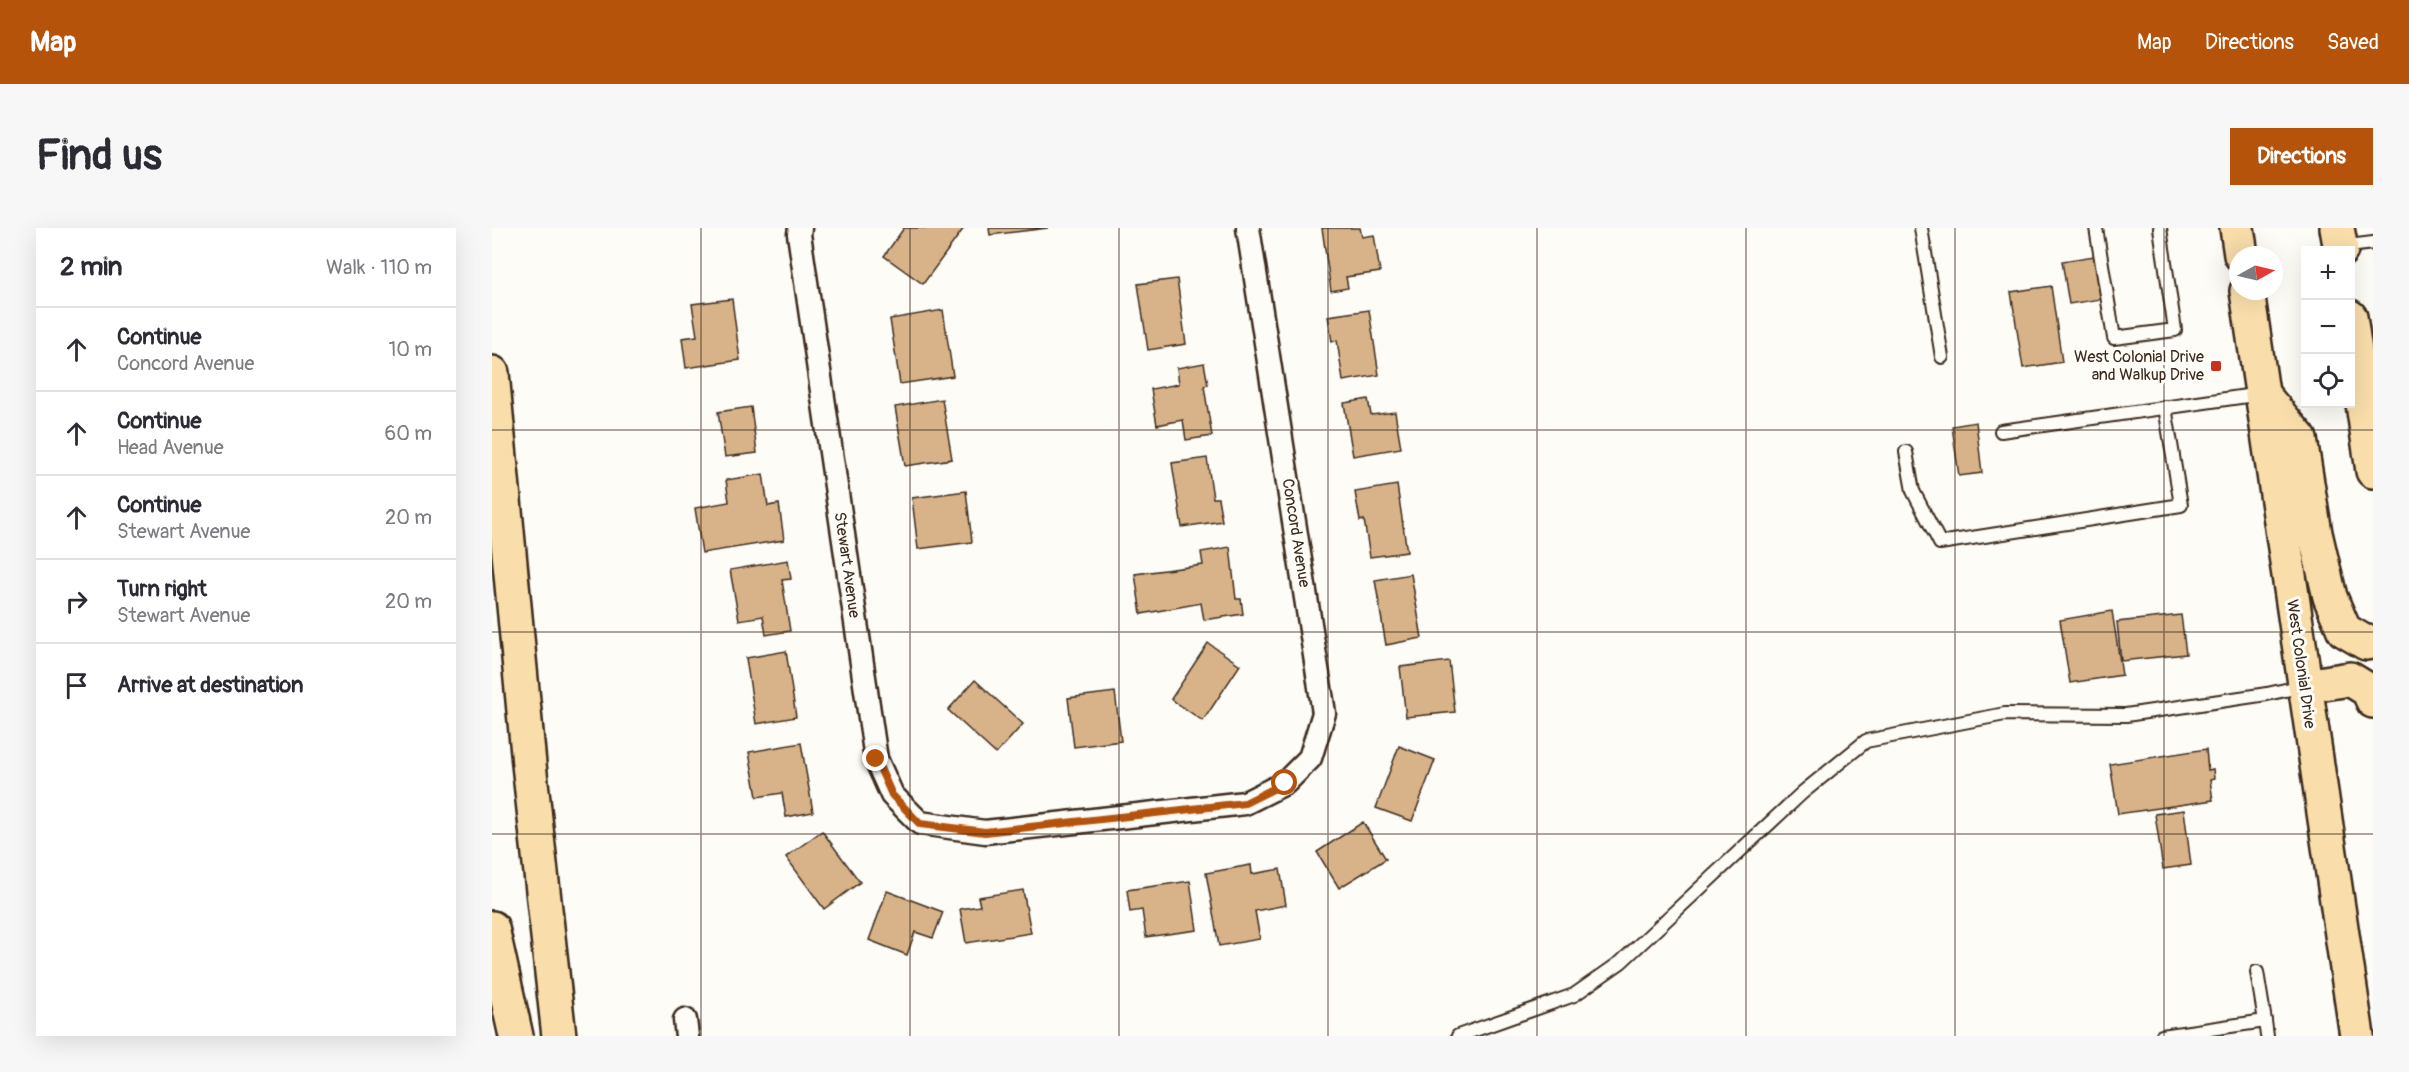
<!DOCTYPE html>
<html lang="en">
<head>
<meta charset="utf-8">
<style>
  :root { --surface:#fff; --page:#f7f7f7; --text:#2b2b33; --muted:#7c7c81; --line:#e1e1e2; --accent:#b45309 }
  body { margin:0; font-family:Pangolin,sans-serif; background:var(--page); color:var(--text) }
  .controls { position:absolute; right:18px; top:18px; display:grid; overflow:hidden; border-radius:0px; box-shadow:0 6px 24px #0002 }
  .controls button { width:54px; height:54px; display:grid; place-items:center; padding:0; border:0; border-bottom:2px solid var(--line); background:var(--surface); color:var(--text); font:30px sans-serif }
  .compass { position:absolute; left:1737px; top:18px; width:54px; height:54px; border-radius:50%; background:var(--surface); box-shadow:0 6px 24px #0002; rotate:82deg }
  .stop { position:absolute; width:18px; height:18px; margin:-14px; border:4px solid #b45309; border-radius:50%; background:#fff }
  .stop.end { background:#b45309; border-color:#fff; box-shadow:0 2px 6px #0008 }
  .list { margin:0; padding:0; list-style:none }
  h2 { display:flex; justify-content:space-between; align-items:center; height:78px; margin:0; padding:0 24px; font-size:26px }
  h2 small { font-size:20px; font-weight:400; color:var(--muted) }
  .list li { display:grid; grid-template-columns:39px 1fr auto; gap:18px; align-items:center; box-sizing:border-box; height:84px; padding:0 24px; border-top:2px solid var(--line) }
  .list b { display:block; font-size:22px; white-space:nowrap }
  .list p { margin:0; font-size:20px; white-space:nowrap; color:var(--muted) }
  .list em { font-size:20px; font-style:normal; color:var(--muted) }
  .icon { flex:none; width:33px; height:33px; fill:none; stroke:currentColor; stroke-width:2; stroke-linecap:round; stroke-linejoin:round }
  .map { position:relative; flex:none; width:1881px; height:808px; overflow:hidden; border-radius:0px }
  header { display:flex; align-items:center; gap:36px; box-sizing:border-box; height:84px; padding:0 30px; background:var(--accent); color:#fff }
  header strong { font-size:28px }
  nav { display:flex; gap:33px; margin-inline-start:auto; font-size:21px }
  .intro { display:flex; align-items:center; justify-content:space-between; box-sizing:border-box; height:144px; padding:0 36px }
  h1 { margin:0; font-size:42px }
  .button { padding:15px 27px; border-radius:0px; background:var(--accent); color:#fff; font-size:21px; font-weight:700 }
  main { display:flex; gap:36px; padding:0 36px }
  aside { flex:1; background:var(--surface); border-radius:0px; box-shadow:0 6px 24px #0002 }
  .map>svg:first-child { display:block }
</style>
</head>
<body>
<header>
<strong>Map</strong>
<nav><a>Map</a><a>Directions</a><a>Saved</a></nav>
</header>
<div class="intro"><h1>Find us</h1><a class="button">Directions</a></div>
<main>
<aside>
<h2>2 min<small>Walk · 110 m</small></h2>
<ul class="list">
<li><svg class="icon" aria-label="ahead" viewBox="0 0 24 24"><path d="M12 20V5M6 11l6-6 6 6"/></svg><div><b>Continue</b><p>Concord Avenue</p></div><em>10 m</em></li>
<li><svg class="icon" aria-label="ahead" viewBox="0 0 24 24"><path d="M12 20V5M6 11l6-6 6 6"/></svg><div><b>Continue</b><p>Head Avenue</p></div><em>60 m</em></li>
<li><svg class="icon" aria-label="ahead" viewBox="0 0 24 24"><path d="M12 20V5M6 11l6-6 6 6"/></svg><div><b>Continue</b><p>Stewart Avenue</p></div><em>20 m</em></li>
<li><svg class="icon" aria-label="right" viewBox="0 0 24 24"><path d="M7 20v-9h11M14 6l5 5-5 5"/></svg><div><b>Turn right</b><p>Stewart Avenue</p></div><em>20 m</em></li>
<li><svg class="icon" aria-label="arrive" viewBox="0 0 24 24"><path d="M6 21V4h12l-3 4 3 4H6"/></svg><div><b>Arrive at destination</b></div></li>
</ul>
</aside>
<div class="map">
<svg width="1881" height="808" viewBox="0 0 1881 808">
  <rect width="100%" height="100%" fill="#fdfcf7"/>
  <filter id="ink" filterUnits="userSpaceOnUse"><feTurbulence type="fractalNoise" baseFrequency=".0167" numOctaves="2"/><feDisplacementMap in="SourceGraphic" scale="12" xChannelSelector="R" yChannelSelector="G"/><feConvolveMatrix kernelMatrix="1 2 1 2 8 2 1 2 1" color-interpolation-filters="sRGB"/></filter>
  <g filter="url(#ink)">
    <g fill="#d8b389" stroke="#3b2a1e" stroke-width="1.5">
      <polygon points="412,0 472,0 431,56 392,28"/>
      <polygon points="497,0 556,0 498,7"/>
      <polygon points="830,0 868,0 870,9 882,7 888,44 854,49 856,60 839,63"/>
      <polygon points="1602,28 1609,71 1577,76 1570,33"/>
      <polygon points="685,51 694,116 656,122 646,56"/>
      <polygon points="1559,58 1570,134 1531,140 1519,64"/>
      <polygon points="240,71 248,132 194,140 190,110 205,108 200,76"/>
      <polygon points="451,82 461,148 408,156 398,91"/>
      <polygon points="877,82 887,147 851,153 845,112 840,114 836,88"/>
      <polygon points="712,135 716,157 712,158 720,208 694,212 691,192 665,197 659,161 687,156 685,140"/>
      <polygon points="450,171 460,231 413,238 403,179"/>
      <polygon points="876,171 879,187 903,184 909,220 861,228 852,175"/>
      <polygon points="259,179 265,225 233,229 226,184"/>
      <polygon points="1484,194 1490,245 1467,248 1460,198"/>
      <polygon points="715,230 721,270 726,270 730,293 690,299 680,235"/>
      <polygon points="271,246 276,278 287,276 292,312 210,325 203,280 237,274 234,252"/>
      <polygon points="905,257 915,324 878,329 872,292 868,293 863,264"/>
      <polygon points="474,263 480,314 426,321 420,270"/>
      <polygon points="738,319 744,371 749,371 751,386 712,392 709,375 649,386 643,346 711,337 709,324"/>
      <polygon points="296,332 299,351 290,352 298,403 274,407 271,388 247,392 238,342"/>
      <polygon points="919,346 930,410 894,417 883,352"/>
      <polygon points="1620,383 1630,447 1578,455 1568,392"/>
      <polygon points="1689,387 1694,426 1629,433 1625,394"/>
      <polygon points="716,415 748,437 711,493 679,471"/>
      <polygon points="294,423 304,489 264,496 254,430"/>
      <polygon points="957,433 963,484 914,489 908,439"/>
      <polygon points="483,452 531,496 504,526 456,482"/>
      <polygon points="623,464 629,513 582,519 576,470"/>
      <polygon points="309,515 321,584 294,589 290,565 265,569 257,524"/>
      <polygon points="907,518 943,532 920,593 884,580"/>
      <polygon points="1714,521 1716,542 1721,541 1722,551 1718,552 1721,572 1626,586 1618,536"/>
      <polygon points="1692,582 1699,637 1671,641 1663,586"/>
      <polygon points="871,594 894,631 847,660 825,624"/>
      <polygon points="330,603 368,654 332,681 294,629"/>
      <polygon points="759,637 760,646 788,641 794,677 763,683 768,711 727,718 714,645"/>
      <polygon points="698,653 705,702 654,709 650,682 638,684 635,662"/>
      <polygon points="531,662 539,705 474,715 468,681 488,678 486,669"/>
      <polygon points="395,663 451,684 441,710 423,704 415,727 377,712"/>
    </g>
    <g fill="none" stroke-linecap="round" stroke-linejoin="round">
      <g stroke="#3b2a1e" stroke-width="16">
        <g id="service">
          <polyline points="1429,0 1450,129"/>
          <polyline points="1604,0 1622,110 1683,102 1668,0"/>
          <polyline points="1849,19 1881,15"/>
          <polyline points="1509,203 1769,166"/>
          <polyline points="1414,224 1421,263 1448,315 1689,277 1673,179"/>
          <polyline points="1765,744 1773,793"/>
          <polyline points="966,808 1082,767 1129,734 1310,565 1374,513 1513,486 1634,487 1775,466 1812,458"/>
          <polyline points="1670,808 1773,793 1775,808"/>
        </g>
      </g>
      <g stroke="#3b2a1e" stroke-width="27">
        <g id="minor">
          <polyline points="308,0 307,6 384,531 400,567 428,595 493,604 753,575 793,555 818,530 832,485 756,0"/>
          <polyline points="193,792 195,808"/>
        </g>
      </g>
      <g stroke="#3b2a1e" stroke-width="38">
        <g id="trunk">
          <polyline points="1745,0 1749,27"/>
          <polyline points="1845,0 1849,22"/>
          <polyline points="1755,63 1865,808"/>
          <polyline points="1858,89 1881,243"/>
          <polyline points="1770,166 1808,211 1823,305 1838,369 1852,402 1874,415 1881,414"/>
          <polyline points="1813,458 1858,451 1876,462 1881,473"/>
        </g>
      </g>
      <g stroke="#3b2a1e" stroke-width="38">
        <g id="motorway">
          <polyline points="0,145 37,536 67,808"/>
          <polyline points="0,700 24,808"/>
        </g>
      </g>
      <use href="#service" stroke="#fdfcf7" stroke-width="12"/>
      <use href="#minor" stroke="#fdfcf7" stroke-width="22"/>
      <use href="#trunk" stroke="#f9deab" stroke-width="33"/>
      <use href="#motorway" stroke="#f9deab" stroke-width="33"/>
    </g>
  </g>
  <g fill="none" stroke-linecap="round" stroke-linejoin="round" filter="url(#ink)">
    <polyline stroke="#b45309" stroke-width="8" points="384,531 400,567 428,596 493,604 753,575 793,555"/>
  </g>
  <path fill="none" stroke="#3b2a1e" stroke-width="1.5" stroke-opacity="0.55" d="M209,0V808M418,0V808M627,0V808M836,0V808M1045,0V808M1254,0V808M1463,0V808M1672,0V808M0,202H1881M0,404H1881M0,606H1881"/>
  <rect fill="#c8321e" stroke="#fdfcf7" stroke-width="2" x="1718" y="132" width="12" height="12" rx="3"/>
  <g text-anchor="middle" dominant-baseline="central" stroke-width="6" stroke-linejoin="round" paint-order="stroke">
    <g font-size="16" fill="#3b2a1e" stroke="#fdfcf7" text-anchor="end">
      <text x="1712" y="129">West Colonial Drive<tspan x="1712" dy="18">and Walkup Drive</tspan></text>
    </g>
    <g font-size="16" fill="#3b2a1e" stroke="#fdfcf7">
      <text transform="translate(804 305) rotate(81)">Concord Avenue</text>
      <text transform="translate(355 337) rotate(82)">Stewart Avenue</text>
      <text transform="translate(1809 436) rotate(82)">West Colonial Drive</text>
    </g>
  </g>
</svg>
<div class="controls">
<button>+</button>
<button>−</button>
<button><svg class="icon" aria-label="locate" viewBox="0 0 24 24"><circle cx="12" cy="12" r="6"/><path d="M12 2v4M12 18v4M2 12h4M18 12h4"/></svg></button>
</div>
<svg class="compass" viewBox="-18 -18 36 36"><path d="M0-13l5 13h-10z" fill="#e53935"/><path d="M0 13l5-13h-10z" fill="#7c7c81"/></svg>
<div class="stop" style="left:793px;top:555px"></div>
<div class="stop end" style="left:384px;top:531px"></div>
</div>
</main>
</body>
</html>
